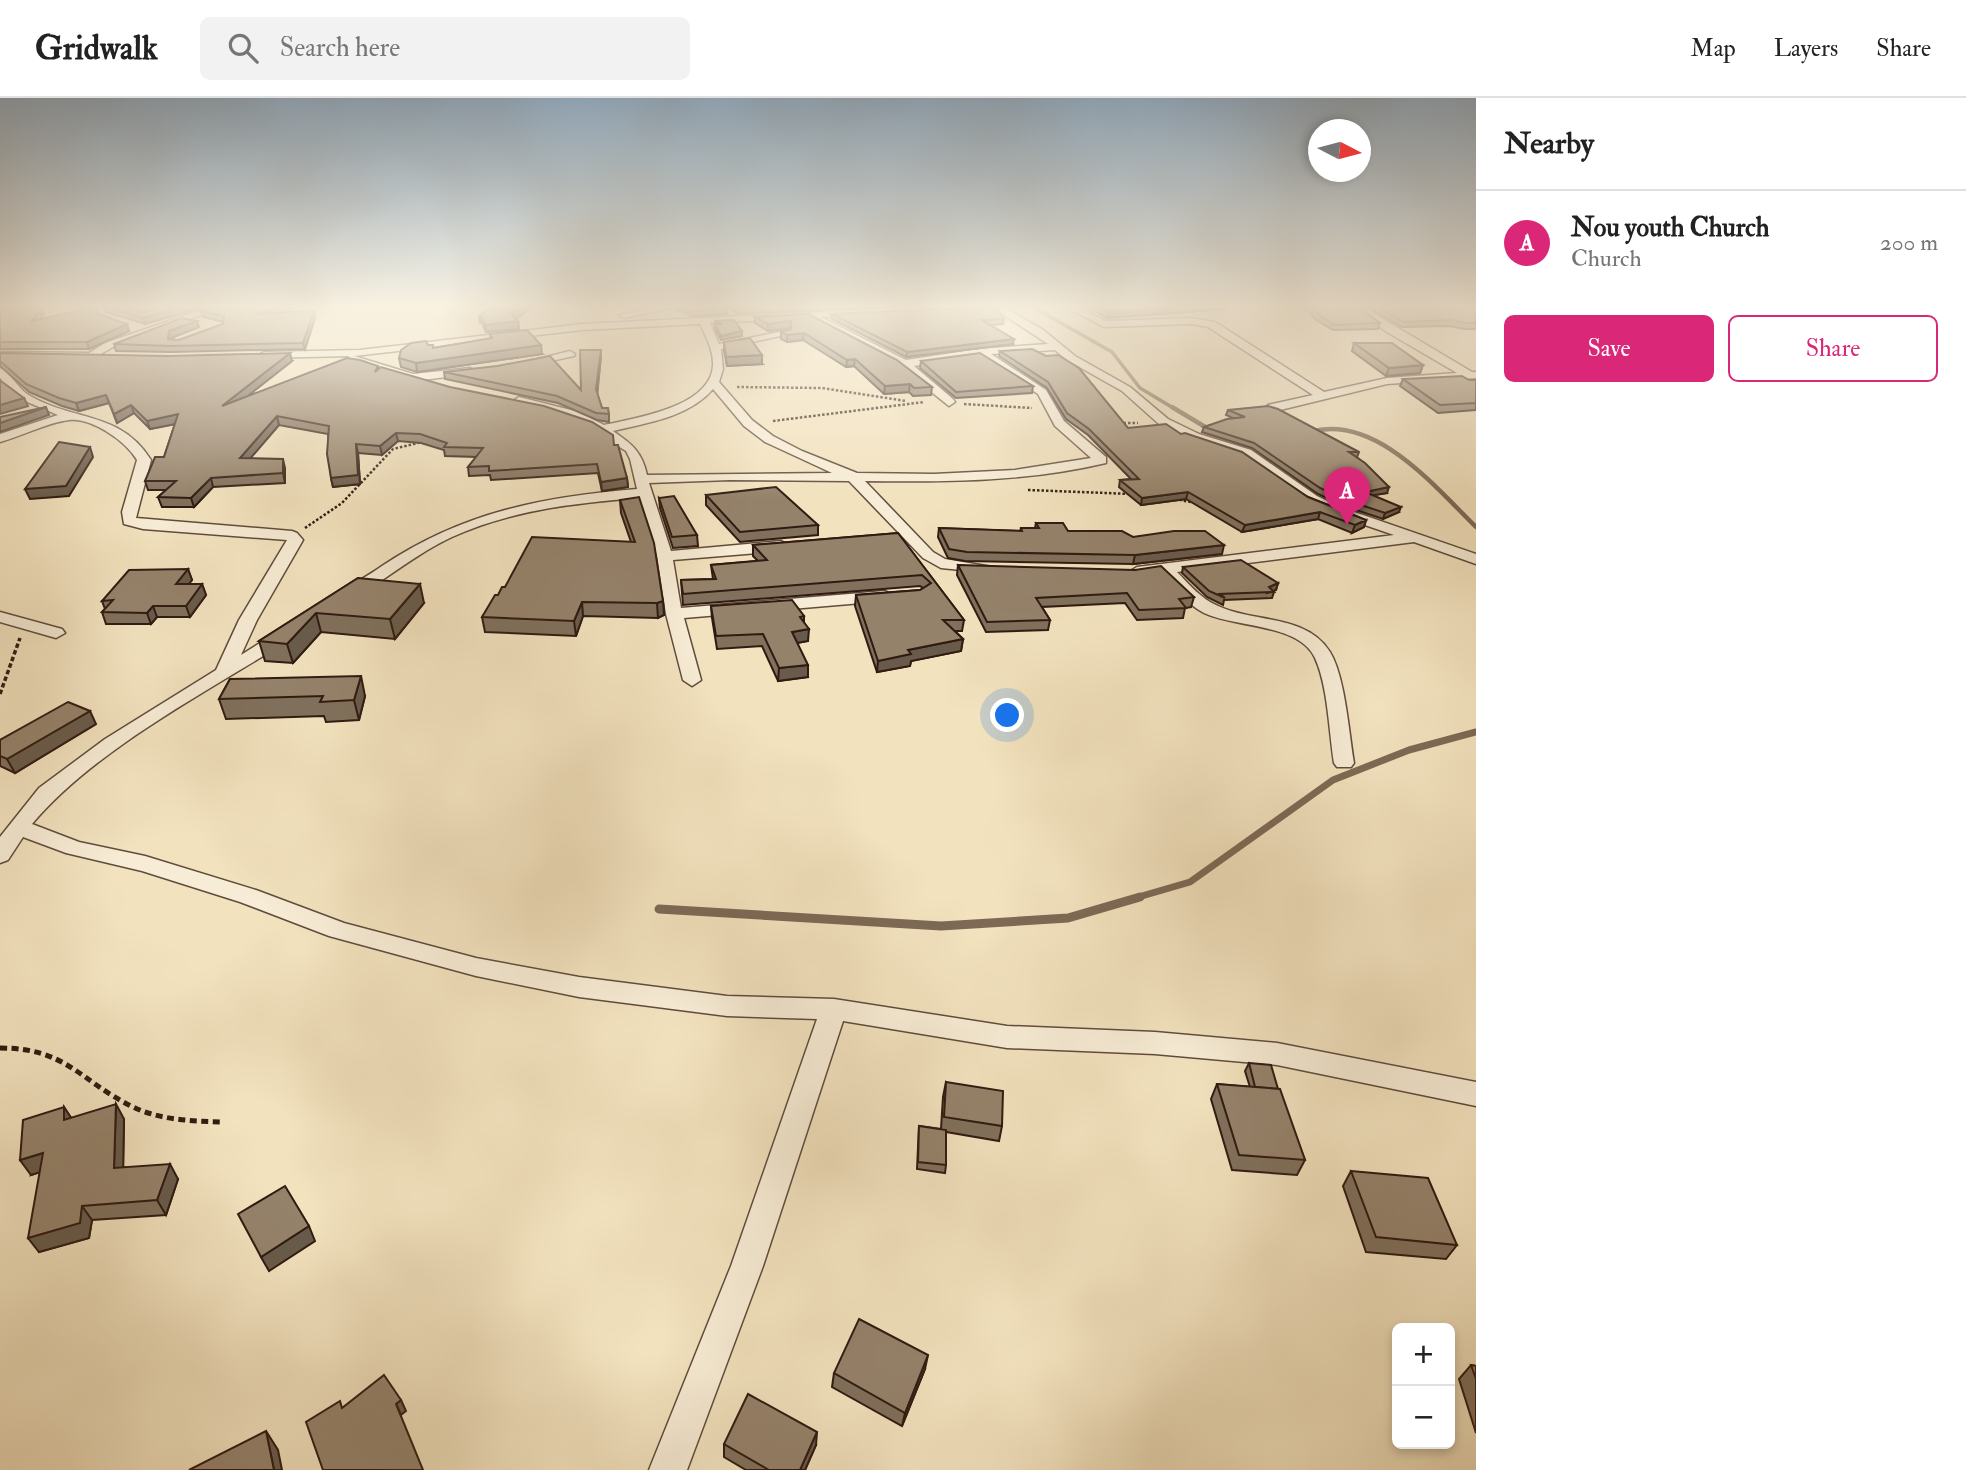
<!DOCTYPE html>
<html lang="en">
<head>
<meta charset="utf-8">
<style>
  :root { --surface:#fff; --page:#f2f2f2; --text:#222; --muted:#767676; --line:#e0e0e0; --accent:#db2777 }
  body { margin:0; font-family:"IM FELL Double Pica",serif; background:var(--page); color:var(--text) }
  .controls { position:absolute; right:21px; bottom:21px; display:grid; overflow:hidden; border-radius:10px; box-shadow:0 4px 10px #0003 }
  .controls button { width:63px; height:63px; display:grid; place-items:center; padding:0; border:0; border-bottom:2px solid var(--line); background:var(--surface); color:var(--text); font:35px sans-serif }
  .compass { position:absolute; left:1308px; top:21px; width:63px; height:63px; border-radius:50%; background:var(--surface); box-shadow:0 4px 10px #0003; rotate:96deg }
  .you { position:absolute; left:1008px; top:618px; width:24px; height:24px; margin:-18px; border:5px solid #fff; border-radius:50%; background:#1a73e8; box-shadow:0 0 0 10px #1a73e833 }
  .badge { display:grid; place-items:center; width:46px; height:46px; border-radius:50%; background:var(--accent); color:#fff; font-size:23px; font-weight:700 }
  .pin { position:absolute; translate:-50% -58px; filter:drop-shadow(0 2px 4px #0008) }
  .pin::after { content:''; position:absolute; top:37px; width:24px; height:21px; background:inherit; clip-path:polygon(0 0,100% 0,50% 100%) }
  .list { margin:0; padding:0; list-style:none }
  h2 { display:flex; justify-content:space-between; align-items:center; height:91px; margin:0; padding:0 28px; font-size:30px }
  h2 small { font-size:23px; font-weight:400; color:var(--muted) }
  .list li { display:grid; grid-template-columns:46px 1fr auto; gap:21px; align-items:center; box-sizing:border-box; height:105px; padding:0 28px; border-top:2px solid var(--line) }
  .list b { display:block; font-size:26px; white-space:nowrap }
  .list p { margin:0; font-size:23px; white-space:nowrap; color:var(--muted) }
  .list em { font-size:23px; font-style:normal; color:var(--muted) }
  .actions { display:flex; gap:14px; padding:21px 28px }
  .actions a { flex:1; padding:16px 0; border:2px solid var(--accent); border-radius:10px; text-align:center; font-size:24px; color:var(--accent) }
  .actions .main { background:var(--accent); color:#fff }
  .icon { flex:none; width:38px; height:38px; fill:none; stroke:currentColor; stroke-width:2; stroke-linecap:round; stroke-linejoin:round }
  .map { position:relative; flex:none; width:1476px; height:1372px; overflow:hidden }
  header { display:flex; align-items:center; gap:42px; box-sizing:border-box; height:98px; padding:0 35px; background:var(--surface); border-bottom:2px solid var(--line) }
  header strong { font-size:33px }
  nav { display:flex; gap:38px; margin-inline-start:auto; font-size:24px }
  .search { width:490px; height:63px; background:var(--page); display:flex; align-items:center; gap:18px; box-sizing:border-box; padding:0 24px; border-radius:10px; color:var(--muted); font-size:26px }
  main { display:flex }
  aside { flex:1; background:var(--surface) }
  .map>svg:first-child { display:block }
</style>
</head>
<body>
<header>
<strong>Gridwalk</strong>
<div class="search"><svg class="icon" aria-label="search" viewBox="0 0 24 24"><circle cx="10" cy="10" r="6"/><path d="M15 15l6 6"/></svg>Search here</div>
<nav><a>Map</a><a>Layers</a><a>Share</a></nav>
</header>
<main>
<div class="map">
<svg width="1476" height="1372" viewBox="0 0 1476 1372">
  <rect width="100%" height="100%" fill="#f2e2be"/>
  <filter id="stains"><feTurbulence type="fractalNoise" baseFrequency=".00286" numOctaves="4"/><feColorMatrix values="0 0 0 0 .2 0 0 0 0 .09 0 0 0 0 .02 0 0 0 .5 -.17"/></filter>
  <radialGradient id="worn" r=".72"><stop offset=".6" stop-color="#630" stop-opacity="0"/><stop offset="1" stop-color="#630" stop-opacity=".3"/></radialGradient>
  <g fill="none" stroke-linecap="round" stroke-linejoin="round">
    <polyline stroke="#7d6955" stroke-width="3.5" points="1033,209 1112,254 1140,290 1175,311"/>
    <g stroke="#7d6955" stroke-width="4.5">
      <polyline points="1172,309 1212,333"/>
      <path d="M1310,334C1375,315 1435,389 1476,429"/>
    </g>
    <polyline stroke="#7d6955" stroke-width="7" points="1135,800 1190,784 1333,682 1409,652 1476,634"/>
    <polyline stroke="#7d6955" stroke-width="9" points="659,811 941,828 1068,820 1140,799"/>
    <g stroke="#604c3c" stroke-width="3">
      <g id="street">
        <polygon points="210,209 223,209 113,249 92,261 0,260 0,254 89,255 105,245"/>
        <polygon points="657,209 676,209 624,220 619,217"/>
        <path d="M915,209H966L961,212L821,219L906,262L979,251L1048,246L992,209H1003L1042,231L1075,258L1130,289L1168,321L1199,336L1251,352L1317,398L1340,409L1476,456V466L1414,444L1177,474C1189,486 1201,501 1218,508C1254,525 1306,516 1330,554C1345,578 1349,636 1354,665L1351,669H1337L1334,665C1329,634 1328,588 1315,560C1299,525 1235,530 1204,515C1187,506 1174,490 1161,476L1137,479L1129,474L1137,469L1394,437L1330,415L1307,404L1241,358L1191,342L1160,327L1122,293L1067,262L1055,252L991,256L1046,292L1064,323L1106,359V365C1027,384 945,384 865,383L933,454L945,461L992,469L994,472L992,475L941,470L923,460L849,383L730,382L649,385L671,453L781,443L789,448L781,453L673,462L681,510L885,493L893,498L885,503L684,520L701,582L692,588L683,582L666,516L657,458L639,400C575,405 511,412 452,439C418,455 388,479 357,499L351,501L343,496C352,485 370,477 382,468C463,414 542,399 637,391L630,361L626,353L571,320L513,303L519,299L579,314L604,327C636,320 710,309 713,268C714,253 706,239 700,226L582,232L354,258L413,276L470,270L476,273L470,276L415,283L348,263L349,258L264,260L259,257L264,254L360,252L582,226ZM809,220L899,268L949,308L955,304L953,301L914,268L980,258L1038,296L1055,328L1091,360L1015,372L934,376L857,375L802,353L773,338L752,322L719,284L723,271L721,251L789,236V232L719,246L710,225ZM713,291L744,328L765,344L832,375L647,377C642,354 632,346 613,333C647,325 689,319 713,291Z"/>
        <polygon points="1066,209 1077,209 1106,223 1191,220 1215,224 1324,294 1387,280 1457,275 1387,234 1352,209 1363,209 1472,274 1476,274 1476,280 1387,286 1272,314 1266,310 1268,307 1313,297 1208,229 1191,226 1104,229"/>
        <polygon points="570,253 575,256 574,258 523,269 518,266"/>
        <path d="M0,270C10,274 17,289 27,296C72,324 120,312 151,362L136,420L292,433L297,435L303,442L257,522L241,557L279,533H291L294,537L291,541C208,593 95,651 32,726L79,744L145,758L256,792L344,825L476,860L579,879L727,898L834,901L1007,928L1155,934L1277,945L1476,984V1008L1277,967L1155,956L1007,950L843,923L763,1168L687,1372H649L731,1168L817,921L727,918L579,899L476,878L329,838L240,804L142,773L66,755L23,739L8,762L0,765V739L39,690L105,641L216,572L239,522L287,442L143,431L124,426L122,414L137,362C126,343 91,319 69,322C46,325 22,338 0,344V336L58,317L18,300L0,281Z"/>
        <polygon points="0,514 62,531 65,535 56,540 0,524"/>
      </g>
    </g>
    <g stroke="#301a11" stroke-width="2.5" stroke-dasharray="2.5 2" stroke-linecap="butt">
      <polyline points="737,289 822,290 906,303"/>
      <polyline points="964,306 1032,310"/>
      <polyline points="773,323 924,304"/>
      <polyline points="1119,325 1138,325"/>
      <polyline points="1028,392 1132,396"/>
      <polyline points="1175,401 1200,406"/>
      <polyline points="305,430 342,405 393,351 422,344"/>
    </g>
    <polyline stroke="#301a11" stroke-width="3.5" stroke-dasharray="4.5 2.5" stroke-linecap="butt" points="0,596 20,540"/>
    <path stroke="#301a11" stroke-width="5" stroke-dasharray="7 4.5" stroke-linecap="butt" d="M0,950C66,950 79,982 131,1008C159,1022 190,1023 221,1024"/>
    <use href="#street" fill="#f7ecd5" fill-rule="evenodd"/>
  </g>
  <g fill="#80705c" stroke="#301a11" stroke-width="2">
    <polygon points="0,209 42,209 44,215 40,222 99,217 129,233 89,251 0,251"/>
    <polygon points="104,209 124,209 142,214 165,209 203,209 145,226 106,214"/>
    <polygon points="214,209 295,209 277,215 314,213 315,220 305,251 171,254 116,253 114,246 199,229 171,240 171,242 179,242 223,226 224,224 203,219 201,213"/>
    <polygon points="491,209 531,209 516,221 518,223 519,231 486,234 482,225 480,225 479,218"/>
    <polygon points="676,209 726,209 727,211 727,216 692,218 677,212"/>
    <polygon points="726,209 911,209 738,215"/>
    <polygon points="1089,209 1225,209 1225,211 1107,220"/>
    <polygon points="1304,209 1358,209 1380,225 1378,231 1333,232 1316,222"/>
    <polygon points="1367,209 1476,209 1476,231 1464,231 1449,228 1402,229"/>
    <polygon points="962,210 1004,221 1003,226 990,227 1013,246 906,259 832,221 832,216"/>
    <polygon points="808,216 932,289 931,297 913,298 909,294 884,296 854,268 846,269 803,242 787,244 781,241 781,234 791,231 791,230 768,233 755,225 755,219"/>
    <polygon points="715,223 742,233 742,238 721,242 715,231"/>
    <polygon points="490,236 542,256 417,274 401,269 399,260 428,247 433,247 433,250 491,241"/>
    <polygon points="724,244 762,266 727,268 724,253"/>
    <polygon points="1354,245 1423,267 1420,275 1386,278 1352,253"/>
    <polygon points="601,252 601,258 597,295 602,310 609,316 609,324 597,322 558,305 445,281 444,274 581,292"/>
    <polygon points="1000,253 1128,330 1181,336 1308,399 1366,422 1364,429 1352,435 1318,421 1242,434 1186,401 1141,407 1119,389 1120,382 1131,381 1088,337 1066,321 1047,290 999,258"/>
    <polygon points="0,255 292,263 247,298 378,268 379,271 614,347 627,380 628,389 602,393 598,375 491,382 490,377 469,378 468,369 477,359 445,358 444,352 421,345 398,343 382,357 358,355 360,386 333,389 331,380 328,336 279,327 250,360 285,370 285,385 213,389 194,409 162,409 158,399 166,392 148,392 145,383 164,359 175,326 150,331 134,315 117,325 109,305 79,313 62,308 29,294 0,268"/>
    <polygon points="921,263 1033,288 1032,295 956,300 920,270"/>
    <polygon points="1403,281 1476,282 1476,312 1438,315 1400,288"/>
    <polygon points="1228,312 1359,354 1357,359 1387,395 1373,397 1399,414 1383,421 1341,407 1318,396 1252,350 1202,334 1204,329 1233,320 1226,317"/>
    <polygon points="706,397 818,427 818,437 740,444 706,407"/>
    <polygon points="659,400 697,437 698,448 673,450 660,410"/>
    <polygon points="620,402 663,503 664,517 658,520 583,518 576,538 485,534 482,519 505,489 631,444 621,415"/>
    <polygon points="1036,425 1068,433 1133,439 1222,456 1133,466 965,463 948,460 938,439 939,430 1020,433 1021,430 1035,430"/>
    <polygon points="898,435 964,522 962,533 955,533 963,541 961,553 911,563 910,568 877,574 855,508 856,497 920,492 923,490 920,488 683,507 681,482 713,481 711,467 758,463 753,458 753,447"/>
    <polygon points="958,467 1194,499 1191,509 1185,510 1183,520 1137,522 1125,505 1042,509 1050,522 1048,532 986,534 957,477"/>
    <polygon points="1183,469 1278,485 1276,492 1273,493 1274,494 1272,500 1224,502 1223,507 1207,499 1182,475"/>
    <polygon points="188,471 192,482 188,486 202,486 206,497 190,519 157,519 151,526 106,526 102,514 105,511 102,503"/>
    <polygon points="358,480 424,505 395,541 321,534 293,565 265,563 259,543"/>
    <polygon points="711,508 804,518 804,524 808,543 797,545 808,579 778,583 762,548 717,551 712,520"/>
    <polygon points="230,581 365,598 359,622 326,624 324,618 226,621 219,601"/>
    <polygon points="96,626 15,675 0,668 0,642"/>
    <polygon points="1249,965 1278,991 1305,1062 1297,1077 1232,1072 1211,1001 1217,986 1250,989 1245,973"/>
    <polygon points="946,984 1002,1028 999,1043 946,1034 946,1067 945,1075 917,1071 919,1028 941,1031 943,999"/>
    <polygon points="64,1009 71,1020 124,1021 123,1069 178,1081 166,1117 92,1122 89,1140 39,1154 40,1074 31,1077"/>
    <polygon points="1351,1073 1457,1147 1446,1161 1366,1154 1343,1088"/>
    <polygon points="1471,1267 1476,1268 1476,1335 1459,1281"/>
    <polygon points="925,1271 902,1328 832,1289 834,1275"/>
    <polygon points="724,1346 816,1347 805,1372 746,1372 724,1359"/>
  </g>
  <g fill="#685b4b" stroke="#301a11" stroke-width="2">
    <polygon points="42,209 44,215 35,231 32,223"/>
    <polygon points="181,209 203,209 145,226 143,220"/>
    <polygon points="276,209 295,209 257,222 255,216"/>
    <polygon points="521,209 531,209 516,221 510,214"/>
    <polygon points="1190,209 1225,209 1225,211 1107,220 1108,215"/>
    <polygon points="314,213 315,220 305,251 303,245"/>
    <polygon points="481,217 482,225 480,225 479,218"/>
    <polygon points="197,223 199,229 171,240 170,248 168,241 169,233"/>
    <polygon points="518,223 519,231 486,234 485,227"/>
    <polygon points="791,223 791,230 768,233 768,226"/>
    <polygon points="127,226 129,233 89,251 87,244"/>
    <polygon points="742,233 742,238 721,242 721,238"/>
    <polygon points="804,235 803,242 787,244 787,237"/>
    <polygon points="1014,241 1013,246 906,259 907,254"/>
    <polygon points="541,247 542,256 417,274 416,265"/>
    <polygon points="601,252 601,258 597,299 596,291"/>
    <polygon points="290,255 292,263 225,316 222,308"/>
    <polygon points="762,257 762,266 727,268 726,259"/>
    <polygon points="855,261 854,268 846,269 847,262"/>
    <polygon points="1423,267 1420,275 1386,278 1389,270"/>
    <polygon points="910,286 909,294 884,296 885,288"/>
    <polygon points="106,297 109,305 79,313 76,305"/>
    <polygon points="24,300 28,308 0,316 0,307"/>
    <polygon points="131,307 134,315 117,325 114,316"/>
    <polygon points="46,309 49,317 0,334 0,325"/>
    <polygon points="178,316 181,325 150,331 147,323"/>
    <polygon points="277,318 279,327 243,369 240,360"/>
    <polygon points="396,335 398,343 382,357 380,348"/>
    <polygon points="356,346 358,355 360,386 333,389 331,380"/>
    <polygon points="90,349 93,359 69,398 30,401 25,391"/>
    <polygon points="283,361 285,370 285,385 283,375"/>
    <polygon points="211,380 213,389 194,409 191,400"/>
    <polygon points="627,380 628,389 602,393 601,384"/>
    <polygon points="1389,389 1387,395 1363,399 1365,394"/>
    <polygon points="1188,394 1186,401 1141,407 1142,400"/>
    <polygon points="1401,409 1399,414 1383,421 1385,415"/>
    <polygon points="1320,414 1318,421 1242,434 1245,427"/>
    <polygon points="1366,422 1364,429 1352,435 1355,427"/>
    <polygon points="1224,447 1222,456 1133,466 1135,457"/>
    <polygon points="188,471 192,482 180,497 176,486"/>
    <polygon points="1278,485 1276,492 1267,495 1269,489"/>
    <polygon points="202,486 206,497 190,519 186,508"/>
    <polygon points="420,486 424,505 395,541 390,521"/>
    <polygon points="663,503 664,517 658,520 657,505"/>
    <polygon points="582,504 583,518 576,538 574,523"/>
    <polygon points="153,508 157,519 151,526 147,515"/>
    <polygon points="316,515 321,534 293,565 287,546"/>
    <polygon points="809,531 808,543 791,546 792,534"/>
    <polygon points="963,541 961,553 911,563 910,568 877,574 878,563 908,552"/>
    <polygon points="808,567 808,579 778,583 779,570"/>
    <polygon points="361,578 365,598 359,622 354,602"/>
    <polygon points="90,613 96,626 15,675 7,661"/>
    <polygon points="116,1006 124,1021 123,1084 114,1070"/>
    <polygon points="64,1009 74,1024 64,1022"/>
    <polygon points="43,1055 53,1070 31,1077 20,1062"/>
    <polygon points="170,1066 178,1081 166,1117 157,1102"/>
    <polygon points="82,1108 92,1122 89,1140 39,1154 28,1140"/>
    <polygon points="309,1128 315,1143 269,1173 261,1159"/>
    <polygon points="928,1257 925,1271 902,1328 905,1315"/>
    <polygon points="401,1302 406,1313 401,1317 396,1306"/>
    <polygon points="266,1333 278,1352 282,1372 274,1372"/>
    <polygon points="817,1334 816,1347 805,1372 800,1372"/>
  </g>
  <g fill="#95826b" stroke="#301a11" stroke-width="2">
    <polygon points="0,209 41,209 32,223 96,209 98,216 127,226 87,244 0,244"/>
    <polygon points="106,209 124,209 142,214 165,209 181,209 143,220"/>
    <polygon points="214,209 276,209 255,216 314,213 303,245 169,248 114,246 182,220 197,223 169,233 168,241 179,242 223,226 224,218 201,213"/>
    <polygon points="491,209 521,209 515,213 510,214 518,223 485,227 481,217 479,218"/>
    <polygon points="681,209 726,209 727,211 692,213"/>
    <polygon points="734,209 787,209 738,210"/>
    <polygon points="963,209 995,209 998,211 1004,221 982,222 1014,241 907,254 832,216 962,210"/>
    <polygon points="1098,209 1190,209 1108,215"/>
    <polygon points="1311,209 1358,209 1380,225 1334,227 1318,216"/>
    <polygon points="1378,209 1476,209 1476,225 1466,225 1452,222 1404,224"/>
    <polygon points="808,216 897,262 932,289 914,290 910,286 885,288 855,261 847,262 804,235 787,237 781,234 791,231 791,223 768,226 755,219"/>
    <polygon points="734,222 742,233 721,238 715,226 722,226 715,223"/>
    <polygon points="527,232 541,247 416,265 399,260 401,252 411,245 426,243 428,247 433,247 433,250 492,240 490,236"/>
    <polygon points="750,240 762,257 726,259 724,244"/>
    <polygon points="1354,245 1392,245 1423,267 1389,270"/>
    <polygon points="1032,251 1046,258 1058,257 1079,270 1128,330 1166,326 1181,336 1185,335 1242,354 1308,399 1366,422 1355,427 1320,414 1245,427 1188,394 1142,400 1120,382 1139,381 1089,331 1067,315 1048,284 1000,253"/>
    <polygon points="580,252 601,252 596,291 602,310 608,310 609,316 596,315 557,298 444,274 497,268 550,258 581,292"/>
    <polygon points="0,255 169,258 290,255 222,308 347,260 360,262 378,268 375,274 381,269 450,289 544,308 592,324 613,337 614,347 618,347 627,380 601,384 597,366 489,373 489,368 468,369 483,350 444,349 447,345 420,336 396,335 380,348 356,346 358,377 331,380 327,356 329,328 277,318 240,360 283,361 283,375 211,380 191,400 158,399 176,383 145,383 155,359 164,359 178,316 147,323 131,307 114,316 106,297 76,305 59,300 26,286 0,263"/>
    <polygon points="980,255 1033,288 956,294 921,263"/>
    <polygon points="1462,278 1469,282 1476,282 1476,305 1440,307 1403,281"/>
    <polygon points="0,281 1,283 24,300 0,307"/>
    <polygon points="1268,308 1278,311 1359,354 1349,354 1365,365 1389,389 1365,394 1401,409 1385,415 1343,401 1320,390 1254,345 1204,329 1227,321 1245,319 1228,312"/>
    <polygon points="46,309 0,325 0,319"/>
    <polygon points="59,344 90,349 66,388 25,391"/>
    <polygon points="776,389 818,427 740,434 706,397"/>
    <polygon points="674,398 697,437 672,439 659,400"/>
    <polygon points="639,399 654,445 663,503 657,505 582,504 574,523 482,519 495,497 498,497 502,489 505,489 532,439 635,444 620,402"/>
    <polygon points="1036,425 1063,425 1068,433 1122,433 1133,439 1174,433 1205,433 1224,447 1135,457 967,454 949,451 939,430 1022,433 1021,430 1039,430"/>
    <polygon points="898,435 964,522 943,522 963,541 908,552 911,556 878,563 856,497 920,492 931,485 922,477 683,496 681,482 716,481 711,467 767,462 753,447"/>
    <polygon points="1241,462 1278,485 1269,489 1274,494 1220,496 1225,500 1209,493 1183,469"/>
    <polygon points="958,467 1135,472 1161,468 1194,499 1179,501 1186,510 1139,512 1127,495 1036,500 1050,522 987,524"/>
    <polygon points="188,471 176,486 202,486 186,508 153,508 147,515 102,514 113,502 102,503 129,472"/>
    <polygon points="358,480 420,486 390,521 316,515 287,546 259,543"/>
    <polygon points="792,502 804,518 800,519 809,531 792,534 808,567 779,570 763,536 716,538 711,508"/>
    <polygon points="361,578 354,602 320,604 323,598 219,601 230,581"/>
    <polygon points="68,604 90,613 7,661 0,658 0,642"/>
    <polygon points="1249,965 1271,967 1278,991 1255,989"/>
    <polygon points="946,984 1003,993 1002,1028 944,1019"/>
    <polygon points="1217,986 1280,991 1305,1062 1239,1057"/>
    <polygon points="116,1006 114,1070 170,1066 157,1102 82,1108 80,1125 28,1140 43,1055 20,1062 23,1022 64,1009 64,1022"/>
    <polygon points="919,1028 946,1032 946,1067 918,1064"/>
    <polygon points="1351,1073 1428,1080 1457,1147 1376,1139"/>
    <polygon points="285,1088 309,1128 261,1159 238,1116"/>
    <polygon points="859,1221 928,1257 905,1315 834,1275"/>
    <polygon points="1471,1267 1476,1268 1476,1281"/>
    <polygon points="384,1277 401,1302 396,1306 423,1372 323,1372 306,1324 340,1303 342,1310"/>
    <polygon points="748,1296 817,1334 800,1372 769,1372 724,1346"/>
    <polygon points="266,1333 274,1372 189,1372"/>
  </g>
  <linearGradient id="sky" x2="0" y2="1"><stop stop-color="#91abc0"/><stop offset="0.52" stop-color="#f9f2e2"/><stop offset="1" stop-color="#f9f2e2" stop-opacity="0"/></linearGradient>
  <rect width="1476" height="401" fill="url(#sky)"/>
  <rect width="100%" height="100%" filter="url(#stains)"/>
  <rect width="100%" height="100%" fill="url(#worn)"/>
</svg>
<div class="controls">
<button>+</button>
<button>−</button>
</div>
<svg class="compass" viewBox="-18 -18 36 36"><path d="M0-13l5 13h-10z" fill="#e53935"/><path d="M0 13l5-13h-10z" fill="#767676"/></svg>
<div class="you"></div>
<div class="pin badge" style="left:1347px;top:427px">A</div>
</div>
<aside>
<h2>Nearby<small></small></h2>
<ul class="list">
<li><span class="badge">A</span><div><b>Nou youth Church</b><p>Church</p></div><em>200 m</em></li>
</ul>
<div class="actions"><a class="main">Save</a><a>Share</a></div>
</aside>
</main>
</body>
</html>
